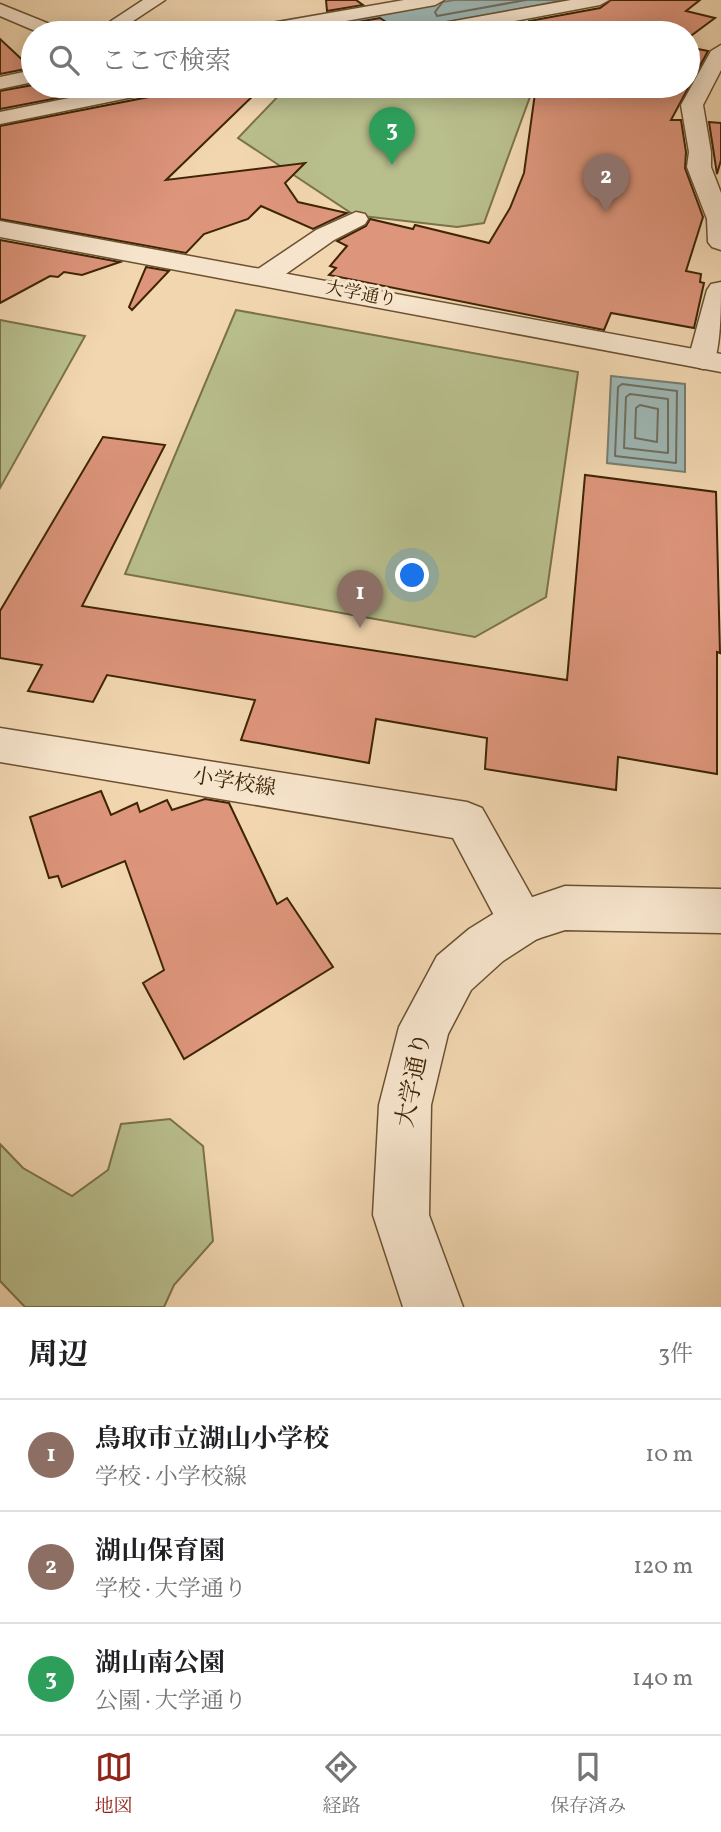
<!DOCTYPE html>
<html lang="ja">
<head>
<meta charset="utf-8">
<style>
  :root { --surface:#fff; --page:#f2f2f2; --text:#202124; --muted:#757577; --line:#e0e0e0; --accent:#8f2418 }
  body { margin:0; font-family:Vollkorn,"Noto Serif JP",serif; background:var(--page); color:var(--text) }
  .you { position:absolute; left:413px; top:576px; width:24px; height:24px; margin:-18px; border:5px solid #fff; border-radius:50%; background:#1a73e8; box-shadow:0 0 0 10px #1a73e833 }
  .badge { display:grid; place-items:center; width:46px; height:46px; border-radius:50%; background:var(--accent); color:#fff; font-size:23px; font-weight:700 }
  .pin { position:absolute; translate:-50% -58px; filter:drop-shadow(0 2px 4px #0008) }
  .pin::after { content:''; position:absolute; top:37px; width:24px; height:21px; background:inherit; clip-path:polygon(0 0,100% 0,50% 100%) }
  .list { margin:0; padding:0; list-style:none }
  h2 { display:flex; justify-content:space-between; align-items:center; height:91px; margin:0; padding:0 28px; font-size:30px }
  h2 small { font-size:23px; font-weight:400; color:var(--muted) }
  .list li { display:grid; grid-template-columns:46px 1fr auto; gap:21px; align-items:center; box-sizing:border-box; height:112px; padding:0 28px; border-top:2px solid var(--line) }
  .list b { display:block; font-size:26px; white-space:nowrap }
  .list p { margin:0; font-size:23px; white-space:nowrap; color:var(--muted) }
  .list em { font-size:23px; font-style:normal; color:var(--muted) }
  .icon { flex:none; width:38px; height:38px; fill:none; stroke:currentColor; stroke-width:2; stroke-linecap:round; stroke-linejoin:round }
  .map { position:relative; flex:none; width:721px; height:1307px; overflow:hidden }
  .search { position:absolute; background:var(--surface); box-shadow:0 4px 18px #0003; left:21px; right:21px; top:21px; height:77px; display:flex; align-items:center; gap:18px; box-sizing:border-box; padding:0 24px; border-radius:38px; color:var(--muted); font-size:26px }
  .sheet { height:427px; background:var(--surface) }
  nav { display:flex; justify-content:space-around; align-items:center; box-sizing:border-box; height:98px; border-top:2px solid var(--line); background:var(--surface); font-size:19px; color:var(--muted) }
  nav a { display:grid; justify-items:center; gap:4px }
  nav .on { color:var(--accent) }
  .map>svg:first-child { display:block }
</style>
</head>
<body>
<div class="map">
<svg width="721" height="1307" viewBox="0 0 721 1307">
  <rect width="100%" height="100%" fill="#f1d6b0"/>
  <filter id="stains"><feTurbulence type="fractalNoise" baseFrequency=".00286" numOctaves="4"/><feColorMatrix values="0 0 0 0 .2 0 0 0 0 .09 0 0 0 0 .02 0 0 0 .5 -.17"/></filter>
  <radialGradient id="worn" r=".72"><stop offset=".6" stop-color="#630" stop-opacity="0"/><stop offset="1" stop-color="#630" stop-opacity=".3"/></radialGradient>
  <g fill="#b8be8c" stroke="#7b7249" stroke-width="2">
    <polygon points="294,86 474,86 531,94 484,223 457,227 354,215 238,138 286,88"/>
    <polygon points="236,310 578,372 546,597 475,637 125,574"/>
    <polygon points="0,320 85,336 0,488"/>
    <polygon points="170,1119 203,1146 213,1241 174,1285 164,1307 25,1307 0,1281 0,1144 23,1168 72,1196 108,1170 121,1124"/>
  </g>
  <g fill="#9eb7b5" stroke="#787d6f" stroke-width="2">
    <polygon points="454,0 566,0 388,33 264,33"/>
    <polygon points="33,80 33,86 145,86 0,115 0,86"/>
    <polygon points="611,376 685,384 685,472 607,463"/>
  </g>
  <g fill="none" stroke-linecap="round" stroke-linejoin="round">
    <g stroke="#6e6e5e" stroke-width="2">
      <polyline points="442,3 435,12 437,16 526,0"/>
      <polygon points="622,384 677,391 676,463 615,456 618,387"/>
      <polygon points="630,394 668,399 668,453 624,448 626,397"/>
      <polygon points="640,405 658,409 657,442 635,438 636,408"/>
    </g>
  </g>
  <g fill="#dd957b" stroke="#3e2506" stroke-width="2">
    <polygon points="326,0 356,0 363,5 327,11"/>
    <polygon points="611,0 700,0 686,11 715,18 688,38 688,33 528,33 529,21 600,8"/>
    <polygon points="380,18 386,22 366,33 330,33 329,27"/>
    <polygon points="0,39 31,68 0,74"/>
    <polygon points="688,47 708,51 671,120 681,120 686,152 685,168 703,217 686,271 701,274 700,282 704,283 694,328 611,313 604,330 329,275 336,268 330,266 347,246 337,241 366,226 370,219 413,229 415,225 489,243 510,208 524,173 536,86 688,86"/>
    <polygon points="33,85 51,86 63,97 0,109 0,91"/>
    <polygon points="174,86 263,86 166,180 305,163 285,183 298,202 347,213 313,229 261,206 248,219 204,234 186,253 0,219 0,126 159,95"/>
    <polygon points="709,122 721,123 721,160 717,174"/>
    <polygon points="0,240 120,262 82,275 64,272 58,277 50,276 0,303"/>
    <polygon points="146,267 169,271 132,310 129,307"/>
    <polygon points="103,437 165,445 82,606 567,680 585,475 716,492 720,653 717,652 717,774 618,757 616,790 485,769 487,738 376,719 369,763 241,740 255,700 107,675 93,702 28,691 42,665 0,658 0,611"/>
    <polygon points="101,791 111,815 137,803 140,812 167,800 172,810 205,799 229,803 277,904 287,898 333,967 184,1059 143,983 164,970 125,861 62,887 58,876 49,878 30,817"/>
  </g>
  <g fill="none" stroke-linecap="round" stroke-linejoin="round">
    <g stroke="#6b5130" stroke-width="3">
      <g id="minor">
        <polygon points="143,0 165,0 115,33 93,33"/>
        <polygon points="404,0 444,0 435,5 279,33 240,33 249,27"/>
        <polygon points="571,0 609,0 600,5 450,33 412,33 421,27"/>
        <polygon points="0,4 62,29 64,33 40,33 0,16"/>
        <polygon points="721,45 721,70 703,105 711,152 711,167 721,193 721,250 712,247 708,242 707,219 687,167 689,152 681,105 711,51"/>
        <polygon points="33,70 33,82 0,89 0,77"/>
        <polygon points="128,86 168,86 165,90 158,92 0,124 0,112"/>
        <polygon points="356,212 365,214 368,219 365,224 334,240 273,283 264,285 255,283 251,277 255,271 316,230"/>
        <path d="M721,282C721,307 721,345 713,366L703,369L693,366L688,360L707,290L711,284Z"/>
        <polygon points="0,728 467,802 482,808 546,922 540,938 523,944 506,938 453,838 0,762"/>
      </g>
    </g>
    <g stroke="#6b5130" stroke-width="3">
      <g id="tertiary">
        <polygon points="0,221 721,354 721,372 0,237"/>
        <polygon points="565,886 721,889 721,933 565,930 537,939 503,961 471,990 448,1034 431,1105 429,1215 463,1307 403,1307 373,1215 379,1105 399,1027 437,956 469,929 506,906"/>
      </g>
    </g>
    <use href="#minor" fill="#f6e4cc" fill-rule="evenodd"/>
    <use href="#tertiary" fill="#f6e4cc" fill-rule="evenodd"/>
  </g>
  <g text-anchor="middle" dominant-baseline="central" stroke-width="6" stroke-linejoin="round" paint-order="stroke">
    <g font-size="18" fill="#3e2506" stroke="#f6e4cc">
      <text transform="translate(361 295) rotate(11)">大学通り</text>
    </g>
    <g font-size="21" fill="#3e2506" stroke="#f6e4cc">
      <text transform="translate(234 783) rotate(9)">小学校線</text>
    </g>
    <g font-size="24" fill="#3e2506" stroke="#f6e4cc">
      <text transform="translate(415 1080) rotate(-79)">大学通り</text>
    </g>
  </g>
  <rect width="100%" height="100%" filter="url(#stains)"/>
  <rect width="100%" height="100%" fill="url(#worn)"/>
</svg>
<div class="you"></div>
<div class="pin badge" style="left:360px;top:628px;background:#8d6e63">1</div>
<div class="pin badge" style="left:606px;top:212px;background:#8d6e63">2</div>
<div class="pin badge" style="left:392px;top:165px;background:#2e9e5b">3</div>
<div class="search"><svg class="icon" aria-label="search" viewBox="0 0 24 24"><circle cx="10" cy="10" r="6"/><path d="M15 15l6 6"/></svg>ここで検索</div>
</div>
<section class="sheet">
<h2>周辺<small>3件</small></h2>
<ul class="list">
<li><span class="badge" style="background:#8d6e63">1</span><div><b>鳥取市立湖山小学校</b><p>学校 · 小学校線</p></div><em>10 m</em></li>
<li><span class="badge" style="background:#8d6e63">2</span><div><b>湖山保育園</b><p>学校 · 大学通り</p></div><em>120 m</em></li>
<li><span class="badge" style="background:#2e9e5b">3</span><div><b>湖山南公園</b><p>公園 · 大学通り</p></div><em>140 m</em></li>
</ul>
</section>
<nav>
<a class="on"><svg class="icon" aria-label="map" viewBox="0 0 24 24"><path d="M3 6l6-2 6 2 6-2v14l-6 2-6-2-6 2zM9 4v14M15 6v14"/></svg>地図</a>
<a><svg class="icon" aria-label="directions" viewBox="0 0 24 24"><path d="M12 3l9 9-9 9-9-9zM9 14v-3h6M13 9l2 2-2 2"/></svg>経路</a>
<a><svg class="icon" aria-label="saved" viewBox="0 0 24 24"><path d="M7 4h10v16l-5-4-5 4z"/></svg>保存済み</a>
</nav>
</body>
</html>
